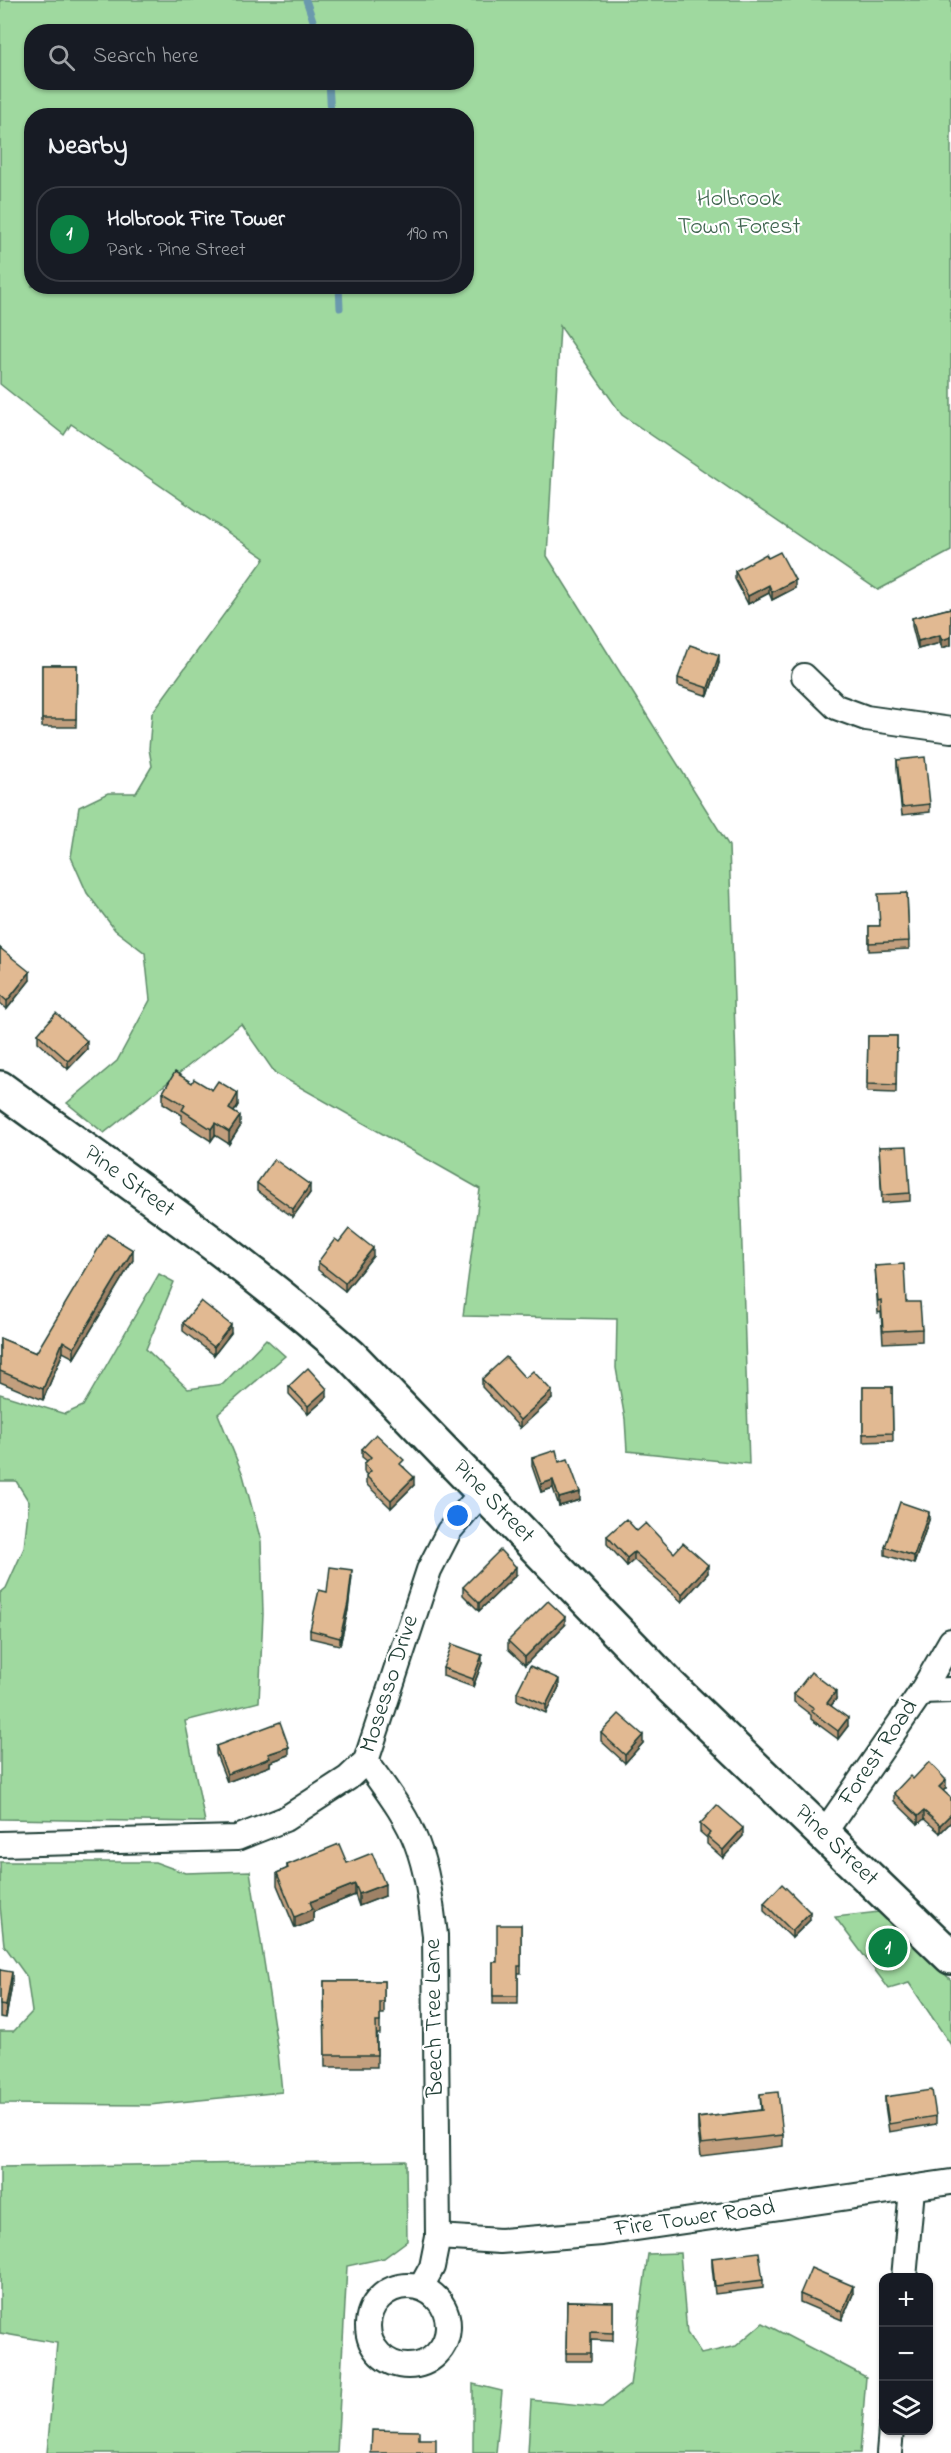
<!DOCTYPE html>
<html lang="en">
<head>
<meta charset="utf-8">
<style>
  :root { --surface:#171b24; --page:#20242c; --text:#f1f3f6; --muted:#9ea1a6; --line:#363941; --accent:#0b8043 }
  body { margin:0; font-family:"Indie Flower",sans-serif; background:var(--page); color:var(--text) }
  .controls { position:absolute; right:18px; bottom:18px; display:grid; overflow:hidden; border-radius:12px; box-shadow:0 2px 4px #0004 }
  .controls button { width:54px; height:54px; display:grid; place-items:center; padding:0; border:0; border-bottom:2px solid var(--line); background:var(--surface); color:var(--text); font:30px sans-serif }
  .you { position:absolute; left:458px; top:1516px; width:21px; height:21px; margin:-15px; border:4px solid #fff; border-radius:50%; background:#1a73e8; box-shadow:0 0 0 9px #1a73e833 }
  .badge { display:grid; place-items:center; width:39px; height:39px; border-radius:50%; background:var(--accent); color:#fff; font-size:20px; font-weight:700 }
  .pin { position:absolute; translate:-50% -50%; border:3px solid #fff; box-shadow:0 2px 6px #0006 }
  .list { margin:0; padding:0; list-style:none }
  h2 { display:flex; justify-content:space-between; align-items:center; height:78px; margin:0; padding:0 24px; font-size:26px }
  h2 small { font-size:20px; font-weight:400; color:var(--muted) }
  .list li { display:grid; grid-template-columns:39px 1fr auto; gap:18px; align-items:center; box-sizing:border-box; height:96px; margin:0 12px 12px; padding:0 12px; border:2px solid var(--line); border-radius:24px }
  .list b { display:block; font-size:22px; white-space:nowrap }
  .list p { margin:0; font-size:20px; white-space:nowrap; color:var(--muted) }
  .list em { font-size:20px; font-style:normal; color:var(--muted) }
  .icon { flex:none; width:33px; height:33px; fill:none; stroke:currentColor; stroke-width:2; stroke-linecap:round; stroke-linejoin:round }
  .map { position:relative; flex:none; width:951px; height:2453px; overflow:hidden }
  .search { position:absolute; background:var(--surface); box-shadow:0 2px 4px #0004; left:24px; top:24px; width:450px; height:66px; display:flex; align-items:center; gap:15px; box-sizing:border-box; padding:0 21px; border-radius:24px; color:var(--muted); font-size:22px }
  .panel { position:absolute; background:var(--surface); box-shadow:0 2px 4px #0004; left:24px; top:108px; width:450px; height:186px; border-radius:24px }
  .map>svg:first-child { display:block }
</style>
</head>
<body>
<div class="map">
<svg width="951" height="2453" viewBox="0 0 951 2453">
  <rect width="100%" height="100%" fill="#fff"/>
  <filter id="ink" filterUnits="userSpaceOnUse"><feTurbulence type="fractalNoise" baseFrequency=".0167" numOctaves="2"/><feDisplacementMap in="SourceGraphic" scale="12" xChannelSelector="R" yChannelSelector="G"/><feConvolveMatrix kernelMatrix="1 2 1 2 8 2 1 2 1" color-interpolation-filters="sRGB"/></filter>
  <g filter="url(#ink)">
    <g fill="#9fd99f" stroke="#5f8b6a" stroke-width="1.5" fill-rule="evenodd">
      <path d="M0,0H951V551L878,590L622,415L560,326L547,556L729,846L749,1464L627,1451L625,1419L616,1368L617,1319L463,1316L480,1189L275,1073L241,1024L104,1133L67,1103L117,1061L150,1000L145,953L115,930L87,893L71,857L79,807L108,793H136L152,766L149,749L152,713L265,558L71,424L64,435L0,384ZM32,32H466V82H32ZM32,116H466V286H32Z"/>
      <polygon points="159,1274 174,1282 146,1349 188,1389 223,1384 266,1339 285,1356 218,1414 243,1475 261,1541 263,1614 259,1702 185,1721 205,1822 0,1819 0,1593 6,1588 24,1548 29,1502 16,1481 0,1481 0,1394 65,1414 83,1406"/>
      <polygon points="0,1862 155,1862 185,1873 250,1871 278,2052 282,2092 149,2105 0,2104 0,2031 14,2031 32,2012 27,1977 4,1945 0,1906"/>
      <polygon points="879,1912 951,1980 951,2045 909,1983 889,1989 835,1917"/>
      <polygon points="406,2161 407,2241 384,2258 347,2266 337,2453 47,2453 57,2343 0,2333 0,2167"/>
      <polygon points="680,2253 687,2333 701,2354 736,2346 763,2323 866,2377 860,2453 528,2453 531,2400 602,2407 630,2385 648,2254"/>
      <polygon points="473,2384 502,2391 496,2453 473,2453"/>
    </g>
    <g fill="none" stroke-linecap="round" stroke-linejoin="round">
      <g stroke="#6b99ad" stroke-width="7">
        <polyline points="306,0 317,32"/>
        <polyline points="329,82 331,116"/>
        <polyline points="339,286 340,308"/>
      </g>
      <g stroke="#1f3d34" stroke-width="28">
        <g id="minor">
          <polyline points="804,676 836,707 866,718 951,730"/>
          <polyline points="922,1691 951,1690"/>
          <path d="M366,1761C384,1787 406,1814 417,1844C428,1873 431,1904 435,1935L438,2237L432,2267L421,2287"/>
          <polyline points="824,1833 922,1691 951,1641"/>
          <polyline points="0,1844 237,1838 285,1819 348,1778 366,1761 429,1570 449,1531 483,1491"/>
          <polyline points="438,2237 500,2241 602,2233 951,2182"/>
          <polyline points="904,2278 912,2189"/>
          <circle cx="408" cy="2326" r="40"/>
          <polyline points="889,2453 891,2430"/>
        </g>
      </g>
      <g stroke="#1f3d34" stroke-width="38">
        <path id="secondary" d="M0,1088C118,1175 241,1258 351,1356L671,1687L951,1957"/>
      </g>
      <use href="#minor" stroke="#fff" stroke-width="24"/>
      <use href="#secondary" stroke="#fff" stroke-width="33"/>
    </g>
    <g fill="#c29f7e" stroke="#1f3d34" stroke-width="1.5">
      <polygon points="768,558 795,588 772,600 769,593 748,604 735,579 735,571"/>
      <polygon points="951,608 951,645 942,648 940,643 918,649 912,626 912,618"/>
      <polygon points="719,663 708,696 678,686 678,678"/>
      <polygon points="42,665 77,665 76,727 42,727"/>
      <polygon points="897,760 930,804 930,812 902,815 897,768"/>
      <polygon points="907,893 909,949 869,951 869,926 879,926"/>
      <polygon points="0,948 30,980 7,1009 0,1003"/>
      <polygon points="38,1034 87,1049 68,1069 38,1042"/>
      <polygon points="868,1036 897,1036 896,1093 867,1092"/>
      <polygon points="212,1090 238,1105 234,1112 240,1127 229,1144 215,1135 211,1141 182,1122 182,1115 163,1103 163,1092"/>
      <polygon points="879,1147 910,1193 910,1201 882,1203"/>
      <polygon points="257,1183 310,1193 293,1217 257,1191"/>
      <polygon points="339,1242 373,1256 345,1291 318,1270 318,1262"/>
      <polygon points="133,1260 74,1358 63,1352 43,1400 0,1382 0,1338 36,1353"/>
      <polygon points="875,1266 906,1302 922,1329 922,1341 883,1343 881,1312 878,1313"/>
      <polygon points="183,1323 231,1333 214,1355 183,1331"/>
      <polygon points="525,1378 552,1399 520,1428 482,1387 482,1379"/>
      <polygon points="289,1386 327,1397 308,1414 289,1394"/>
      <polygon points="863,1387 892,1387 893,1441 863,1442"/>
      <polygon points="362,1449 404,1467 414,1485 391,1508 366,1484 366,1476 367,1475 364,1472 364,1464 367,1461 362,1457"/>
      <polygon points="532,1458 559,1462 580,1500 559,1506 553,1488 541,1492 532,1466"/>
      <polygon points="929,1520 914,1564 885,1555 885,1547"/>
      <polygon points="637,1531 708,1573 682,1602 634,1560 627,1566 607,1544 607,1536"/>
      <polygon points="516,1575 479,1611 463,1595 463,1587"/>
      <polygon points="352,1577 348,1610 340,1645 310,1638 310,1630 327,1592"/>
      <polygon points="565,1625 525,1665 508,1649 508,1641"/>
      <polygon points="482,1663 473,1687 443,1676 443,1668"/>
      <polygon points="559,1687 546,1713 517,1700 517,1692"/>
      <polygon points="794,1694 836,1699 831,1706 848,1726 838,1739 811,1719 811,1715 794,1702"/>
      <polygon points="601,1733 643,1743 625,1763 601,1741"/>
      <polygon points="216,1746 289,1755 270,1762 270,1766 227,1782 216,1754"/>
      <polygon points="913,1779 946,1788 943,1791 951,1798 951,1822 940,1833 924,1819 918,1824 894,1801 894,1793"/>
      <polygon points="700,1824 743,1836 723,1858 707,1844 707,1838 700,1832"/>
      <polygon points="347,1863 385,1896 359,1906 355,1895 313,1912 313,1921 295,1928 277,1885 277,1873 287,1869 287,1865"/>
      <polygon points="764,1903 810,1920 792,1938 764,1911"/>
      <polygon points="521,1925 521,1973 518,1973 518,2004 493,2004 493,1962 497,1962"/>
      <polygon points="0,1970 12,1984 6,2018 0,2017"/>
      <polygon points="324,1981 384,1981 384,2014 380,2014 380,2034 377,2034 377,2067 325,2067"/>
      <polygon points="760,2094 783,2135 783,2146 701,2156 698,2130 698,2118 761,2110"/>
      <polygon points="885,2097 936,2116 936,2124 889,2132 885,2105"/>
      <polygon points="712,2258 763,2280 763,2288 715,2294 712,2266"/>
      <polygon points="800,2294 853,2294 842,2320 800,2302"/>
      <polygon points="567,2301 613,2302 613,2341 591,2340 591,2361 566,2361"/>
    </g>
    <g fill="#9e8266" stroke="#1f3d34" stroke-width="1.5">
      <polygon points="795,580 795,588 772,600 772,592"/>
      <polygon points="769,585 769,593 748,604 748,596"/>
      <polygon points="940,635 940,643 918,649 918,641"/>
      <polygon points="951,637 951,645 942,648 942,640"/>
      <polygon points="719,655 719,663 708,696 708,688"/>
      <polygon points="30,972 30,980 7,1009 7,1001"/>
      <polygon points="87,1041 87,1049 68,1069 68,1061"/>
      <polygon points="238,1093 238,1105 229,1120 229,1109"/>
      <polygon points="240,1116 240,1127 229,1144 229,1132"/>
      <polygon points="215,1123 215,1135 211,1141 211,1129"/>
      <polygon points="310,1185 310,1193 293,1217 293,1209"/>
      <polygon points="373,1248 373,1256 345,1291 345,1283"/>
      <polygon points="133,1250 133,1260 74,1358 74,1348"/>
      <polygon points="231,1325 231,1333 214,1355 214,1347"/>
      <polygon points="63,1341 63,1352 43,1400 43,1389"/>
      <polygon points="327,1389 327,1397 308,1414 308,1406"/>
      <polygon points="552,1391 552,1399 520,1428 520,1420"/>
      <polygon points="414,1477 414,1485 391,1508 391,1500"/>
      <polygon points="553,1480 553,1488 541,1492 541,1484"/>
      <polygon points="580,1492 580,1500 559,1506 559,1498"/>
      <polygon points="929,1512 929,1520 914,1564 914,1556"/>
      <polygon points="634,1552 634,1560 627,1566 627,1558"/>
      <polygon points="708,1565 708,1573 682,1602 682,1594"/>
      <polygon points="516,1567 516,1575 479,1611 479,1603"/>
      <polygon points="352,1570 348,1610 340,1645 340,1638"/>
      <polygon points="565,1617 565,1625 525,1665 525,1657"/>
      <polygon points="482,1655 482,1663 473,1687 473,1679"/>
      <polygon points="559,1679 559,1687 546,1713 546,1705"/>
      <polygon points="836,1691 836,1699 827,1711 827,1703"/>
      <polygon points="848,1718 848,1726 838,1739 838,1731"/>
      <polygon points="643,1735 643,1743 625,1763 625,1755"/>
      <polygon points="289,1747 289,1755 270,1762 270,1766 227,1782 227,1774 268,1754"/>
      <polygon points="946,1780 946,1788 939,1795 939,1787"/>
      <polygon points="924,1811 924,1819 918,1824 918,1816"/>
      <polygon points="951,1814 951,1822 940,1833 940,1825"/>
      <polygon points="743,1828 743,1836 723,1858 723,1850"/>
      <polygon points="355,1884 355,1895 313,1912 313,1921 295,1928 295,1917 310,1902"/>
      <polygon points="385,1884 385,1896 359,1906 359,1894"/>
      <polygon points="810,1912 810,1920 792,1938 792,1931"/>
      <polygon points="12,1972 12,1984 6,2018 6,2006"/>
      <polygon points="853,2286 853,2294 842,2320 842,2312"/>
    </g>
    <g fill="#e1b992" stroke="#1f3d34" stroke-width="1.5">
      <polygon points="780,552 795,580 772,592 769,585 748,596 735,571 766,554 768,558"/>
      <polygon points="951,608 951,637 942,640 940,635 918,641 912,618"/>
      <polygon points="690,645 719,655 708,688 678,678"/>
      <polygon points="42,665 77,665 76,719 42,719"/>
      <polygon points="925,757 930,804 902,807 897,760"/>
      <polygon points="907,893 909,941 869,943 869,926 880,926 878,894"/>
      <polygon points="0,948 30,972 7,1001 0,995"/>
      <polygon points="56,1013 87,1041 68,1061 38,1034"/>
      <polygon points="868,1036 897,1036 896,1085 867,1084"/>
      <polygon points="175,1072 192,1083 194,1079 212,1090 218,1081 238,1093 229,1109 240,1116 229,1132 215,1123 211,1129 182,1110 185,1105 163,1092"/>
      <polygon points="907,1146 910,1193 882,1195 879,1147"/>
      <polygon points="274,1159 310,1185 293,1209 257,1183"/>
      <polygon points="349,1229 373,1248 345,1283 318,1262 335,1239 339,1242"/>
      <polygon points="107,1234 133,1250 74,1348 63,1341 43,1389 0,1371 0,1338 36,1353"/>
      <polygon points="904,1264 906,1302 920,1302 922,1329 883,1331 881,1300 878,1301 875,1266"/>
      <polygon points="201,1301 231,1325 214,1347 183,1323"/>
      <polygon points="506,1357 525,1378 533,1371 552,1391 520,1420 482,1379"/>
      <polygon points="308,1368 327,1389 308,1406 289,1386"/>
      <polygon points="863,1387 892,1387 893,1433 863,1434"/>
      <polygon points="376,1434 404,1460 400,1464 414,1477 391,1500 366,1476 371,1471 364,1464 371,1457 362,1449"/>
      <polygon points="556,1450 559,1462 568,1459 580,1492 559,1498 553,1480 541,1484 532,1458"/>
      <polygon points="900,1502 929,1512 914,1556 885,1547"/>
      <polygon points="626,1519 637,1531 646,1523 674,1553 683,1543 708,1565 682,1594 634,1552 627,1558 607,1536"/>
      <polygon points="500,1550 516,1567 479,1603 463,1587"/>
      <polygon points="330,1567 352,1570 348,1603 340,1638 310,1630 319,1590 327,1592"/>
      <polygon points="548,1601 565,1617 525,1657 508,1641"/>
      <polygon points="452,1644 482,1655 473,1679 443,1668"/>
      <polygon points="530,1666 559,1679 546,1705 517,1692"/>
      <polygon points="811,1672 836,1691 827,1703 848,1718 838,1731 811,1711 814,1708 794,1694"/>
      <polygon points="619,1714 643,1735 625,1755 601,1733"/>
      <polygon points="280,1722 289,1747 268,1754 270,1758 227,1774 216,1746"/>
      <polygon points="929,1762 946,1780 939,1787 951,1798 951,1814 940,1825 924,1811 918,1816 894,1793 910,1776 913,1779"/>
      <polygon points="717,1805 743,1828 723,1850 707,1836 710,1833 700,1824"/>
      <polygon points="339,1844 347,1863 372,1853 385,1884 359,1894 355,1884 310,1902 313,1909 295,1917 277,1873 288,1868 287,1865"/>
      <polygon points="782,1884 810,1912 792,1931 764,1903"/>
      <polygon points="497,1925 521,1925 521,1966 518,1966 518,1996 493,1996 493,1962 497,1962"/>
      <polygon points="0,1970 12,1972 6,2006 0,2005"/>
      <polygon points="324,1981 384,1981 384,2002 380,2002 380,2022 376,2022 377,2055 325,2055"/>
      <polygon points="932,2090 936,2116 889,2124 885,2097"/>
      <polygon points="778,2092 783,2135 701,2144 698,2118 762,2110 760,2094"/>
      <polygon points="759,2252 763,2280 715,2286 712,2258"/>
      <polygon points="811,2268 853,2286 842,2312 800,2294"/>
      <polygon points="567,2301 613,2302 613,2333 591,2332 591,2353 566,2353"/>
      <polygon points="372,2430 419,2431 419,2439 436,2439 436,2453 371,2453"/>
    </g>
  </g>
  <g text-anchor="middle" dominant-baseline="central" stroke-width="4.5" stroke-linejoin="round" paint-order="stroke">
    <g font-size="24" fill="#3f644f" stroke="#fff">
      <text x="739" y="199">Holbrook<tspan x="739" dy="28">Town Forest</tspan></text>
    </g>
    <g font-size="24" fill="#1f3d34" stroke="#fff">
      <text transform="translate(129 1182) rotate(36)">Pine Street</text>
      <text transform="translate(493 1502) rotate(46)">Pine Street</text>
      <text transform="translate(390 1684) rotate(-72)">Mosesso Drive</text>
      <text transform="translate(879 1753) rotate(-56)">Forest Road</text>
      <text transform="translate(836 1846) rotate(44)">Pine Street</text>
      <text transform="translate(435 2018) rotate(-91)">Beech Tree Lane</text>
      <text transform="translate(695 2219) rotate(-8)">Fire Tower Road</text>
    </g>
  </g>
</svg>
<div class="controls">
<button>+</button>
<button>−</button>
<button><svg class="icon" aria-label="layers" viewBox="0 0 24 24"><path d="M12 4l9 5-9 5-9-5zM3 14l9 5 9-5"/></svg></button>
</div>
<div class="you"></div>
<div class="pin badge" style="left:888px;top:1948px">1</div>
<div class="search"><svg class="icon" aria-label="search" viewBox="0 0 24 24"><circle cx="10" cy="10" r="6"/><path d="M15 15l6 6"/></svg>Search here</div>
<section class="panel">
<h2>Nearby<small></small></h2>
<ul class="list">
<li><span class="badge">1</span><div><b>Holbrook Fire Tower</b><p>Park · Pine Street</p></div><em>190 m</em></li>
</ul>
</section>
</div>
</body>
</html>
